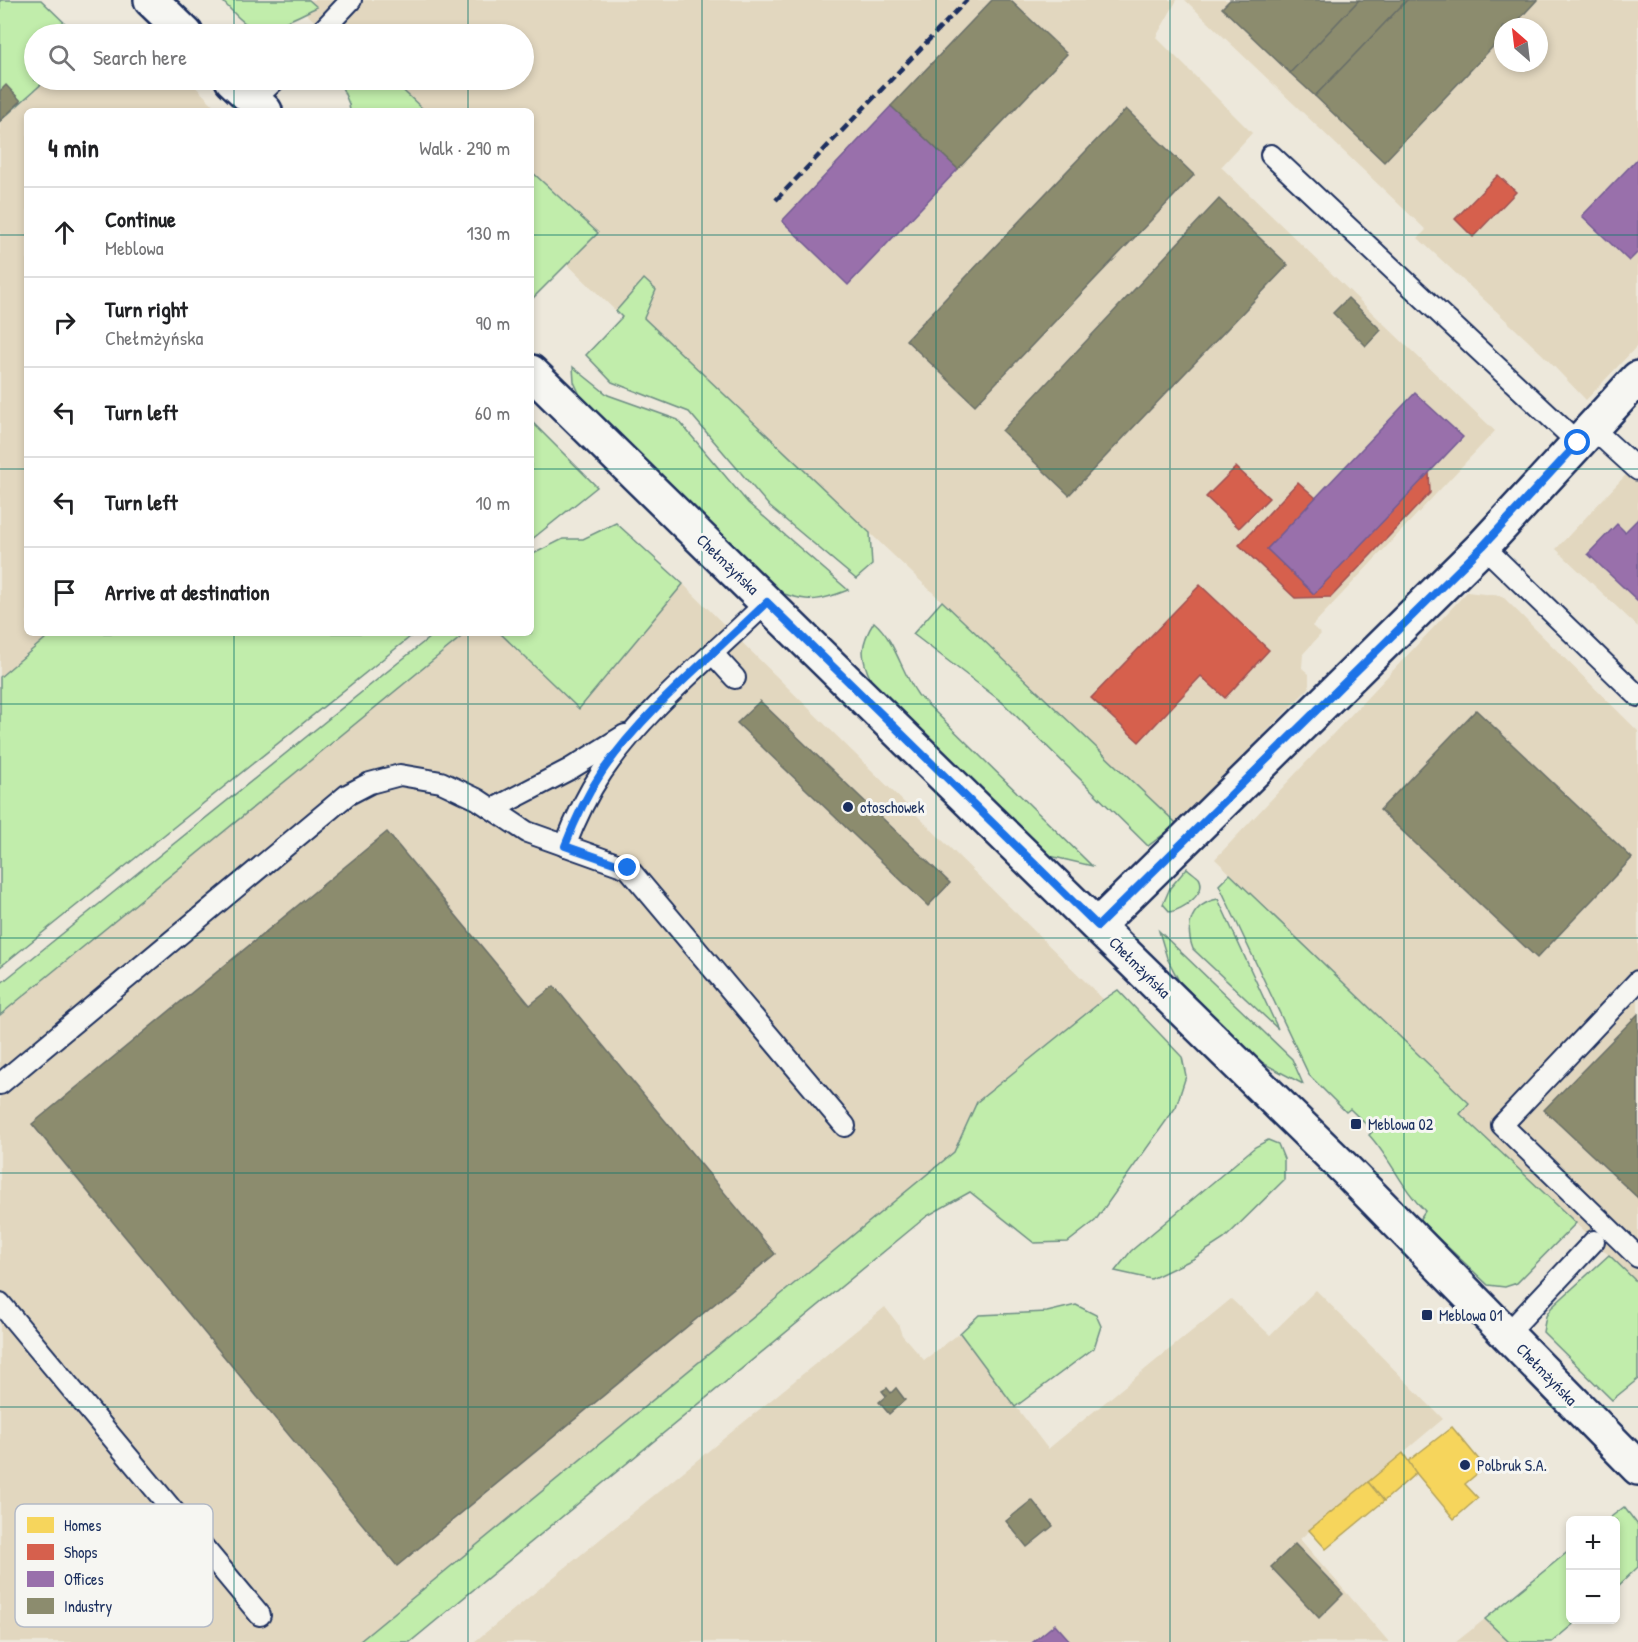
<!DOCTYPE html>
<html lang="en">
<head>
<meta charset="utf-8">
<style>
  :root { --surface:#fff; --page:#f2f2f2; --text:#202124; --muted:#757577; --line:#e0e0e0 }
  body { margin:0; font-family:"Patrick Hand",sans-serif; background:var(--page); color:var(--text) }
  .controls { position:absolute; right:18px; bottom:18px; display:grid; overflow:hidden; border-radius:9px; box-shadow:0 3px 9px #0003 }
  .controls button { width:54px; height:54px; display:grid; place-items:center; padding:0; border:0; border-bottom:2px solid var(--line); background:var(--surface); color:var(--text); font:30px sans-serif }
  .compass { position:absolute; left:1494px; top:18px; width:54px; height:54px; border-radius:50%; background:var(--surface); box-shadow:0 3px 9px #0003; rotate:332deg }
  .stop { position:absolute; width:18px; height:18px; margin:-14px; border:4px solid #1a73e8; border-radius:50%; background:#fff }
  .stop.end { background:#1a73e8; border-color:#fff; box-shadow:0 2px 6px #0008 }
  .list { margin:0; padding:0; list-style:none }
  h2 { display:flex; justify-content:space-between; align-items:center; height:78px; margin:0; padding:0 24px; font-size:26px }
  h2 small { font-size:20px; font-weight:400; color:var(--muted) }
  .list li { display:grid; grid-template-columns:39px 1fr auto; gap:18px; align-items:center; box-sizing:border-box; height:90px; padding:0 24px; border-top:2px solid var(--line) }
  .list b { display:block; font-size:22px; white-space:nowrap }
  .list p { margin:0; font-size:20px; white-space:nowrap; color:var(--muted) }
  .list em { font-size:20px; font-style:normal; color:var(--muted) }
  .icon { flex:none; width:33px; height:33px; fill:none; stroke:currentColor; stroke-width:2; stroke-linecap:round; stroke-linejoin:round }
  .map { position:relative; flex:none; width:1638px; height:1642px; overflow:hidden }
  .search { position:absolute; background:var(--surface); box-shadow:0 3px 9px #0003; left:24px; top:24px; width:510px; height:66px; display:flex; align-items:center; gap:15px; box-sizing:border-box; padding:0 21px; border-radius:33px; color:var(--muted); font-size:22px }
  .panel { position:absolute; background:var(--surface); box-shadow:0 3px 9px #0003; left:24px; top:108px; width:510px; height:528px; border-radius:9px }
  .map>svg:first-child { display:block }
</style>
</head>
<body>
<div class="map">
<svg width="1638" height="1642" viewBox="0 0 1638 1642">
  <rect width="100%" height="100%" fill="#ede8db"/>
  <filter id="ink" filterUnits="userSpaceOnUse"><feTurbulence type="fractalNoise" baseFrequency=".0167" numOctaves="2"/><feDisplacementMap in="SourceGraphic" scale="12" xChannelSelector="R" yChannelSelector="G"/><feConvolveMatrix kernelMatrix="1 2 1 2 8 2 1 2 1" color-interpolation-filters="sRGB"/></filter>
  <g filter="url(#ink)">
    <g fill="#e2d7bf" fill-rule="evenodd">
      <polygon points="292,0 1177,0 1156,37 1252,133 1221,167 1495,431 1312,626 1321,634 1303,654 1302,668 1309,674 1309,688 1177,824 777,445 622,317 531,229 531,111 408,111 375,80 524,80 524,34 328,34"/>
      <path d="M1185,0H1638V345L1586,400L1542,354L1418,238L1426,230ZM1503,27H1539V63H1503Z"/>
      <polygon points="46,80 189,80 219,111 27,111 27,633 52,633 0,677 0,121"/>
      <polygon points="1638,462 1638,627 1556,549"/>
      <polygon points="683,584 1103,999 977,1102 954,1152 359,1642 0,1642 0,1015 466,633 500,633 579,709"/>
      <polygon points="1467,592 1502,596 1638,731 1638,1283 1460,1113 1469,1103 1215,859"/>
      <polygon points="1316,1290 1443,1419 1300,1539 1389,1642 474,1642 885,1307 898,1324 902,1335 924,1360 960,1333 1048,1449 1231,1299 1270,1335"/>
      <polygon points="1485,1619 1509,1642 1456,1642"/>
    </g>
    <g fill="#c1edab" stroke="#6e8e84" stroke-width="1.5">
      <polygon points="0,0 41,0 76,34 34,34 34,80 46,80 0,121"/>
      <path d="M221,0H309L317,7C298,16 266,36 245,23C236,17 229,7 221,0Z"/>
      <polygon points="339,80 392,80 425,111 350,111 349,104"/>
      <polygon points="531,171 598,233 531,300"/>
      <polygon points="644,279 656,290 644,318 870,533 872,565 856,579 770,507 689,412 612,382 586,355 622,317 616,311"/>
      <path d="M573,367L608,395L678,420L748,503L848,590C820,601 811,603 781,593L580,395L574,382Z"/>
      <polygon points="531,421 597,487 531,540"/>
      <polygon points="616,523 683,584 579,709 500,633 531,633 531,555 563,539 583,539"/>
      <polygon points="942,601 1177,824 1148,846 1002,702 913,634"/>
      <path d="M874,622C896,641 900,670 918,695L1092,866L1050,856L871,680C860,657 860,644 874,622Z"/>
      <polygon points="52,633 415,633 0,967 0,677"/>
      <polygon points="435,633 466,633 0,1015 0,984"/>
      <path d="M1187,868C1190,871 1196,875 1199,878C1208,893 1182,910 1170,912L1163,904L1170,888Z"/>
      <path d="M1230,874L1469,1103L1460,1114L1576,1223L1517,1283L1505,1287L1488,1285L1419,1220L1425,1211C1402,1189 1391,1159 1369,1135L1373,1131L1350,1109L1346,1112L1309,1075L1219,885Z"/>
      <path d="M1218,899L1278,1029L1193,949C1184,925 1192,904 1218,899Z"/>
      <polygon points="1159,931 1292,1059 1303,1084 1259,1061 1179,981 1167,958"/>
      <polygon points="1118,990 1182,1057 1186,1076 1176,1107 1095,1221 1068,1242 1034,1243 970,1192 927,1216 410,1642 359,1642 954,1152 977,1102 1103,1000"/>
      <polygon points="1268,1140 1278,1144 1284,1159 1284,1180 1224,1239 1193,1259 1151,1279 1115,1271 1131,1251 1255,1147"/>
      <polygon points="1609,1255 1638,1283 1638,1379 1612,1400 1543,1332 1546,1316 1551,1308"/>
      <polygon points="1076,1305 1096,1315 1101,1326 1094,1348 1015,1407 960,1333 979,1315 1047,1312"/>
      <polygon points="1624,1507 1638,1525 1638,1567 1616,1588 1616,1520 1607,1520"/>
      <polygon points="1570,1550 1570,1620 1578,1620 1552,1642 1509,1642 1485,1619"/>
    </g>
    <g fill="#f6d55c" stroke="#b4a35d" stroke-width="1.5">
      <polygon points="1452,1427 1485,1467 1465,1484 1478,1498 1454,1519 1407,1462"/>
      <polygon points="1403,1453 1416,1473 1384,1501 1368,1482"/>
      <polygon points="1368,1482 1384,1501 1326,1549 1309,1530"/>
    </g>
    <g fill="#d6604d" stroke="#9e5152" stroke-width="1.5">
      <polygon points="1498,175 1516,192 1473,237 1455,219"/>
      <polygon points="1236,467 1269,498 1239,528 1206,497"/>
      <polygon points="1429,472 1430,493 1331,597 1295,598 1239,545 1298,482 1316,498 1267,549 1314,594"/>
      <polygon points="1200,585 1269,650 1225,698 1201,676 1139,742 1091,698"/>
    </g>
    <g fill="#9970ab" stroke="#735c94" stroke-width="1.5">
      <polygon points="891,106 958,169 848,285 782,221"/>
      <polygon points="1638,158 1638,252 1629,261 1582,216"/>
      <polygon points="1415,393 1463,437 1314,594 1267,549"/>
      <polygon points="1638,519 1638,601 1588,554 1617,524 1625,532"/>
      <polygon points="1055,1624 1071,1642 1033,1642"/>
    </g>
    <g fill="#8c8c6e" stroke="#6a7069" stroke-width="1.5">
      <polygon points="992,0 1010,0 1067,54 958,169 891,106"/>
      <polygon points="1230,0 1359,0 1290,73 1222,8"/>
      <polygon points="1359,0 1407,0 1315,96 1290,73"/>
      <polygon points="1407,0 1537,0 1512,27 1503,27 1503,36 1384,162 1315,96"/>
      <polygon points="6,85 21,101 0,121 0,91"/>
      <polygon points="1126,109 1194,175 975,405 906,340"/>
      <polygon points="1219,199 1288,265 1069,495 1002,431"/>
      <polygon points="1348,298 1381,330 1366,346 1333,313"/>
      <polygon points="760,701 950,883 928,906 737,723"/>
      <polygon points="1476,710 1632,858 1537,958 1380,810"/>
      <polygon points="387,832 530,1005 554,986 775,1254 397,1566 32,1124"/>
      <polygon points="1638,1014 1638,1198 1544,1110"/>
      <polygon points="887,1388 891,1393 896,1388 905,1400 889,1414 879,1402 886,1396 882,1391"/>
      <polygon points="1032,1500 1053,1526 1027,1547 1006,1521"/>
      <polygon points="1295,1544 1343,1594 1319,1618 1271,1567"/>
    </g>
    <g fill="none" stroke-linecap="round" stroke-linejoin="round">
      <g stroke="#1b2f5e" stroke-width="24">
        <g id="lane">
          <polyline points="319,34 351,0"/>
          <polyline points="254,100 275,80"/>
          <polyline points="1271,155 1578,443"/>
          <polyline points="1592,428 1638,470"/>
          <polyline points="1483,546 1638,696"/>
          <polyline points="714,655 735,678"/>
          <polyline points="493,809 570,769 625,735"/>
          <path d="M565,846C575,820 586,796 602,772C645,709 712,656 767,602"/>
          <polyline points="1638,981 1502,1125 1638,1257"/>
          <polyline points="0,1084 347,795 370,783 400,775 441,782 477,799 527,832 628,868 845,1126"/>
          <polyline points="0,1303 260,1615"/>
          <polyline points="1508,1333 1594,1241"/>
        </g>
      </g>
      <g stroke="#1b2f5e" stroke-width="38">
        <polyline id="street" points="1098,925 1483,546 1638,378"/>
      </g>
      <g stroke="#1b2f5e" stroke-width="38">
        <g id="secondary">
          <polyline points="151,0 186,34"/>
          <polyline points="232,80 265,111"/>
          <polyline points="531,372 1345,1169 1638,1468"/>
        </g>
      </g>
      <use href="#lane" stroke="#f6f6f2" stroke-width="20"/>
      <use href="#street" stroke="#f6f6f2" stroke-width="33"/>
      <use href="#secondary" stroke="#f6f6f2" stroke-width="33"/>
      <polyline stroke="#1b2f5e" stroke-width="4.5" stroke-dasharray="9 4.5" stroke-linecap="butt" points="776,200 967,0"/>
    </g>
  </g>
  <g fill="none" stroke-linecap="round" stroke-linejoin="round" filter="url(#ink)">
    <path stroke="#1a73e8" stroke-width="8" d="M628,868L565,846C575,820 586,796 602,772C645,709 712,656 767,602L1098,926L1483,546L1578,443"/>
  </g>
  <path fill="none" stroke="#0f766e" stroke-width="1.5" stroke-opacity="0.55" d="M234,0V34M468,0V34M702,0V1642M936,0V1642M1170,0V1642M1404,0V1642M234,80V111M468,80V111M0,235H27M531,235H1638M0,469H27M531,469H1638M234,633V1642M468,633V1642M0,704H1638M0,938H1638M0,1173H1638M0,1407H1638"/>
  <g fill="#1b2f5e" stroke="#f6f6f2" stroke-width="2">
    <circle cx="848" cy="807" r="6"/>
    <rect x="1350" y="1118" width="12" height="12" rx="3"/>
    <rect x="1421" y="1309" width="12" height="12" rx="3"/>
    <circle cx="1465" cy="1465" r="6"/>
  </g>
  <g text-anchor="middle" dominant-baseline="central" stroke-width="6" stroke-linejoin="round" paint-order="stroke">
    <g font-size="16" fill="#1b2f5e" stroke="#f6f6f2">
      <text transform="translate(728 564) rotate(44)">Chełmżyńska</text>
      <text transform="translate(1140 967) rotate(45)">Chełmżyńska</text>
      <text transform="translate(1547 1374) rotate(46)">Chełmżyńska</text>
    </g>
    <g font-size="16" fill="#1b2f5e" stroke="#f6f6f2" text-anchor="start">
      <text x="860" y="807">otoschowek</text>
      <text x="1368" y="1124">Meblowa 02</text>
      <text x="1439" y="1315">Meblowa 01</text>
      <text x="1477" y="1465">Polbruk S.A.</text>
    </g>
  </g>
  <rect x="15" y="1504" width="198" height="123" rx="9" fill="#f6f6f2" stroke="#b4bac6" stroke-width="1.5"/>
  <rect x="27" y="1517" width="27" height="16" fill="#f6d55c"/>
  <rect x="27" y="1544" width="27" height="16" fill="#d6604d"/>
  <rect x="27" y="1571" width="27" height="16" fill="#9970ab"/>
  <rect x="27" y="1598" width="27" height="16" fill="#8c8c6e"/>
  <g font-size="16" fill="#1b2f5e">
    <text x="64" y="1531">Homes</text>
    <text x="64" y="1558">Shops</text>
    <text x="64" y="1585">Offices</text>
    <text x="64" y="1612">Industry</text>
  </g>
</svg>
<div class="controls">
<button>+</button>
<button>−</button>
</div>
<svg class="compass" viewBox="-18 -18 36 36"><path d="M0-13l5 13h-10z" fill="#e53935"/><path d="M0 13l5-13h-10z" fill="#757577"/></svg>
<div class="stop" style="left:1578px;top:443px"></div>
<div class="stop end" style="left:628px;top:868px"></div>
<div class="search"><svg class="icon" aria-label="search" viewBox="0 0 24 24"><circle cx="10" cy="10" r="6"/><path d="M15 15l6 6"/></svg>Search here</div>
<section class="panel">
<h2>4 min<small>Walk · 290 m</small></h2>
<ul class="list">
<li><svg class="icon" aria-label="ahead" viewBox="0 0 24 24"><path d="M12 20V5M6 11l6-6 6 6"/></svg><div><b>Continue</b><p>Meblowa</p></div><em>130 m</em></li>
<li><svg class="icon" aria-label="right" viewBox="0 0 24 24"><path d="M7 20v-9h11M14 6l5 5-5 5"/></svg><div><b>Turn right</b><p>Chełmżyńska</p></div><em>90 m</em></li>
<li><svg class="icon" aria-label="left" viewBox="0 0 24 24"><path d="M17 20v-9H6M10 6l-5 5 5 5"/></svg><div><b>Turn left</b></div><em>60 m</em></li>
<li><svg class="icon" aria-label="left" viewBox="0 0 24 24"><path d="M17 20v-9H6M10 6l-5 5 5 5"/></svg><div><b>Turn left</b></div><em>10 m</em></li>
<li><svg class="icon" aria-label="arrive" viewBox="0 0 24 24"><path d="M6 21V4h12l-3 4 3 4H6"/></svg><div><b>Arrive at destination</b></div></li>
</ul>
</section>
</div>
</body>
</html>
